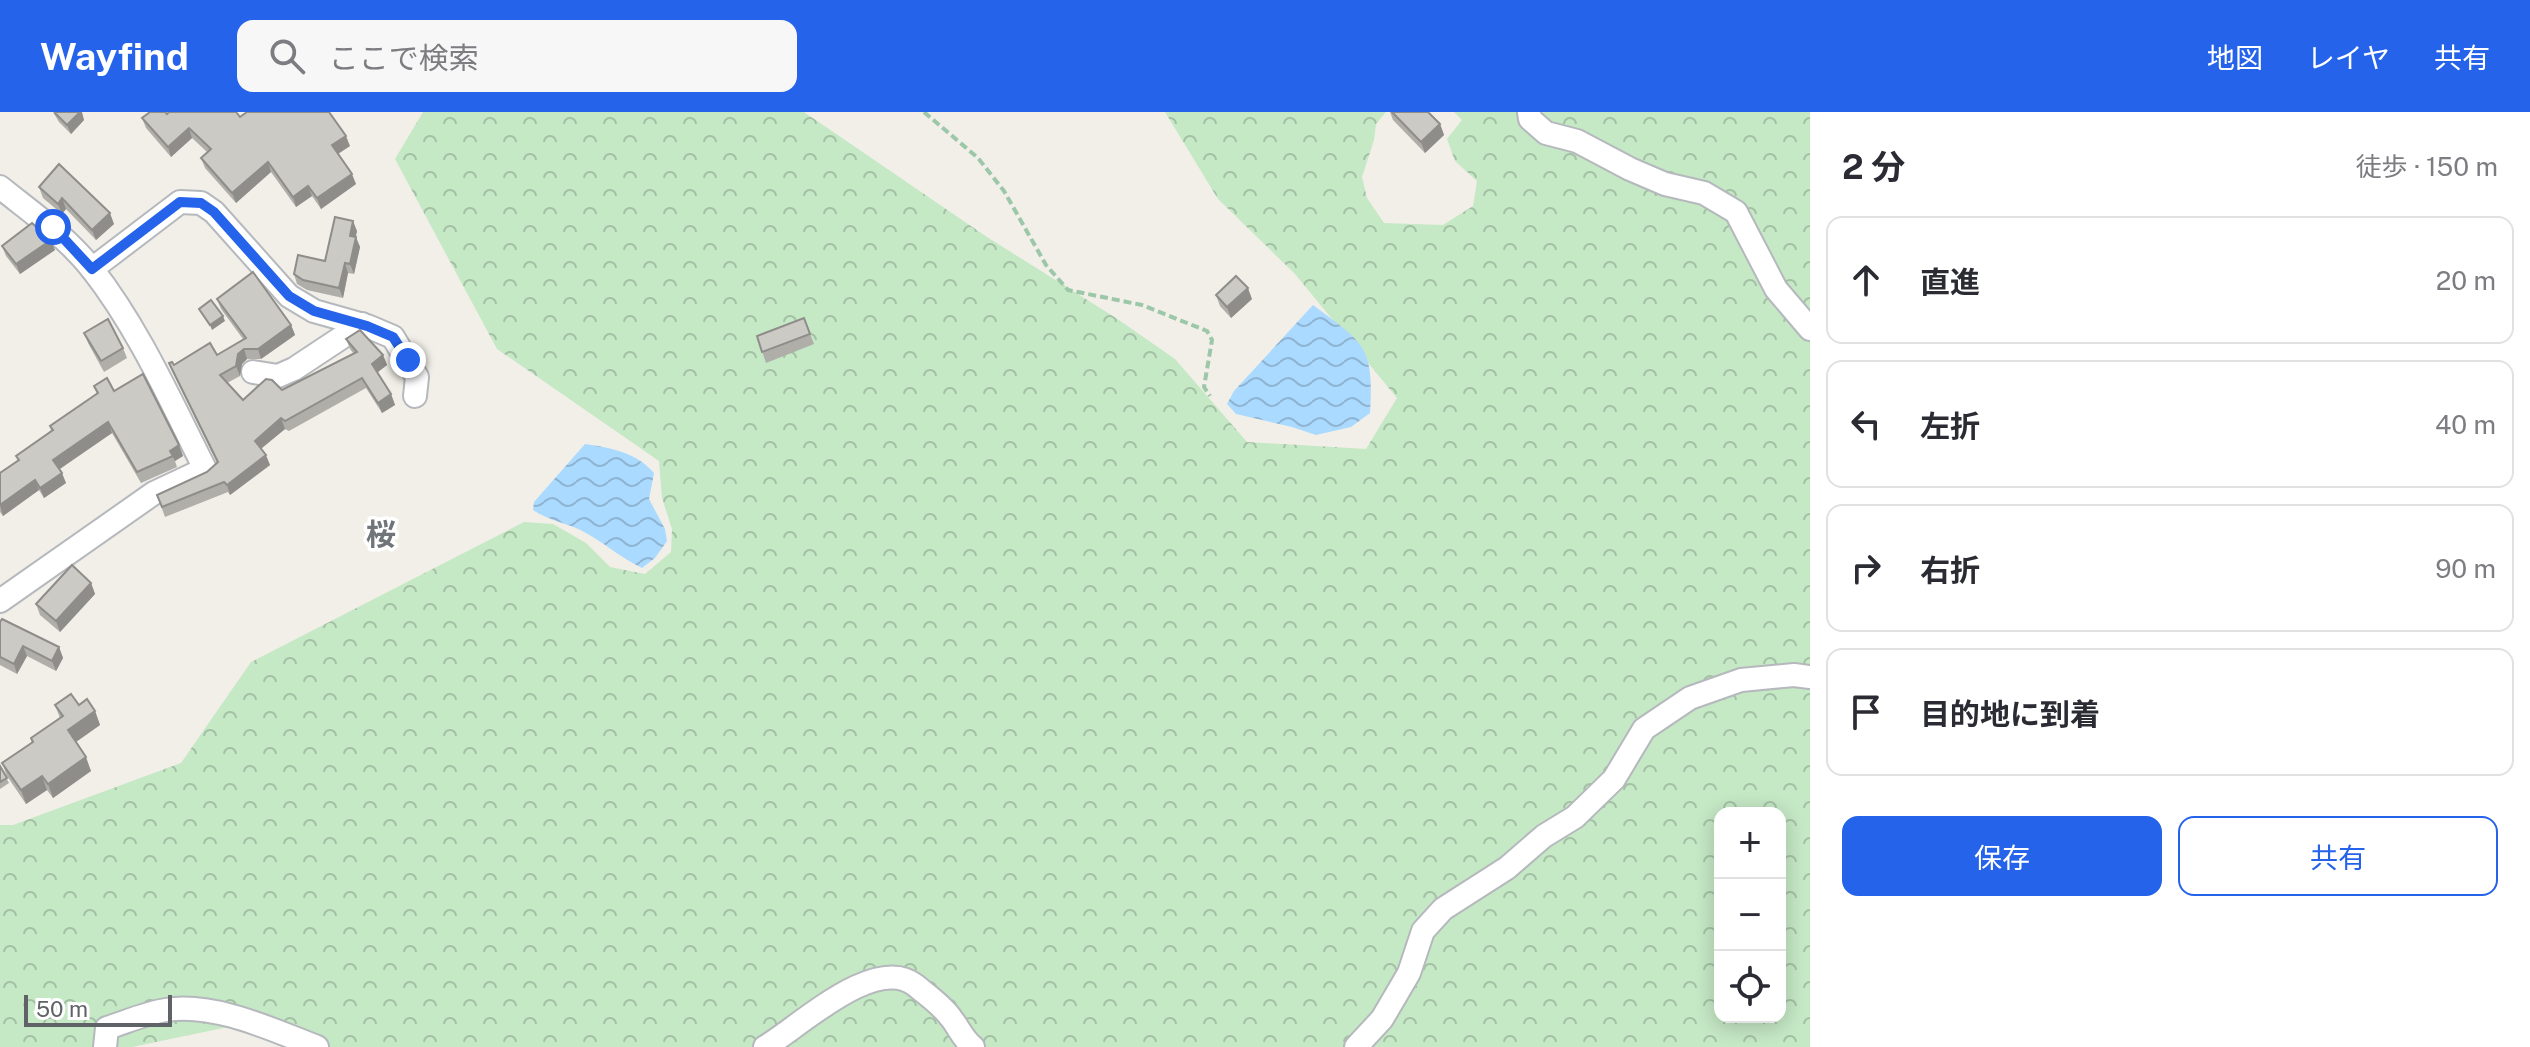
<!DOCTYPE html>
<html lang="ja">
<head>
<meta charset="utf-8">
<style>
  :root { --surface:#fff; --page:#f7f7f7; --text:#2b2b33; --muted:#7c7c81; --line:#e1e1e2; --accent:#2563eb }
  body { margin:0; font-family:"Public Sans","Noto Sans JP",sans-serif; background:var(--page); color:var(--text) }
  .controls { position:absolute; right:24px; bottom:24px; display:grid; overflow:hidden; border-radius:16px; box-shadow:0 4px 20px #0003 }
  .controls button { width:72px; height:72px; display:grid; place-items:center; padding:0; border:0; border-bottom:2px solid var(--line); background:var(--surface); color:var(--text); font:40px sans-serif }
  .scale { position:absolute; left:24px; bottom:20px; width:148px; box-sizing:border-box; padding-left:8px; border:4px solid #5f6368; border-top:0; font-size:22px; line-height:28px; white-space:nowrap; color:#5f6368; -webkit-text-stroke:6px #fff; paint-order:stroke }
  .stop { position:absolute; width:24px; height:24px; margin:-18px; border:6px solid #2563eb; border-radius:50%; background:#fff }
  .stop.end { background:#2563eb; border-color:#fff; box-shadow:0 2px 8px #0008 }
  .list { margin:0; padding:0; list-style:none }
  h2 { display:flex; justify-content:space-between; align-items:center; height:104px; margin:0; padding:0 32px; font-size:34px }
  h2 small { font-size:26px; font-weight:400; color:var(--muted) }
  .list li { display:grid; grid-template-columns:52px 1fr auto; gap:24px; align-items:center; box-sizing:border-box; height:128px; margin:0 16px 16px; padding:0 16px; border:2px solid var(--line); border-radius:16px }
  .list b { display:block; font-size:30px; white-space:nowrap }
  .list em { font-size:26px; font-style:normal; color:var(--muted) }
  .actions { display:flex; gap:16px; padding:24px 32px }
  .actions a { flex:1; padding:18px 0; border:2px solid var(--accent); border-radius:16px; text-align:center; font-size:28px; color:var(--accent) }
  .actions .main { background:var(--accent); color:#fff }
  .icon { flex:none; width:44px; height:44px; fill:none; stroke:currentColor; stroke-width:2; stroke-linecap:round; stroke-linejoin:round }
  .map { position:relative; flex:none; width:1810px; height:935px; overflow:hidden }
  header { display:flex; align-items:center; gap:48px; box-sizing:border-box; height:112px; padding:0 40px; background:var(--accent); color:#fff }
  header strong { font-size:38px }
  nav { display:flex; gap:44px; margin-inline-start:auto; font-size:28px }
  .search { width:560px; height:72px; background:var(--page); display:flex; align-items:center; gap:20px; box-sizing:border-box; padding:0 28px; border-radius:16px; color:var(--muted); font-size:30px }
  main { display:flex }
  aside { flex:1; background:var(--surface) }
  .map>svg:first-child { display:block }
</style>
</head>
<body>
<header>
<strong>Wayfind</strong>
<div class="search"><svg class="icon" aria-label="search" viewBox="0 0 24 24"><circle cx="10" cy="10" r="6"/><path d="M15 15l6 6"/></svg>ここで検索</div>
<nav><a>地図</a><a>レイヤ</a><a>共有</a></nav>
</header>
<main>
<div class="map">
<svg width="1810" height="935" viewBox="0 0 1810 935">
  <defs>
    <pattern id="forest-crowns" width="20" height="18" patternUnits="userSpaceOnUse" patternTransform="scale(2)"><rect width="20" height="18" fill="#c5e8c5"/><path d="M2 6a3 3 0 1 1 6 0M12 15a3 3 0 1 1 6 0" fill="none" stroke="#a3c0a4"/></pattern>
    <pattern id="water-waves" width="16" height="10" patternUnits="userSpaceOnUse" patternTransform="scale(2)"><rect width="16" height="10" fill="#aadaff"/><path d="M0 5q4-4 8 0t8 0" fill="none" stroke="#8eb4d2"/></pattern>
  </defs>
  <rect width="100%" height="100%" fill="#f1efe8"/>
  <path fill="url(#forest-crowns)" fill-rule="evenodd" d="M423,0H804L987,125L1116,206L1175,247L1247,330L1366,337L1397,286L1295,162L1218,87L1165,0H1386L1376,12L1374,28L1362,65L1367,86L1384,111L1443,113L1473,94L1477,69L1455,49L1447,27L1462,8L1454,0H1810V935H288L228,915L132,935H0V713H13L181,651L251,550L524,410L553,412L586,431L610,455L645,462L671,440L672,417L662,386L659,349L497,237L395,47ZM1720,701H1780V905H1720Z"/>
  <g fill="url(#water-waves)">
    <path d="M1313,193C1365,232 1374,234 1370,301L1351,315L1316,323L1292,315L1236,302L1227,292L1234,279Z"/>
    <path d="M585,332C611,336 636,340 654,361L649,387L665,417L667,429L655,446L642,456C621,446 606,432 586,421C569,411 549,409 533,398L534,390Z"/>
  </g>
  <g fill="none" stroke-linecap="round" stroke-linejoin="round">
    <g stroke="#b5b8bc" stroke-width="26">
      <g id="minor">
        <polyline points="1529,0 1530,7 1546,21 1577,29 1630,57 1665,72 1704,81 1736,100 1776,177 1810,217"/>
        <path d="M0,75C32,101 66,124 92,157C139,217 171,290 205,357L154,381L0,489"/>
        <polyline points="92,157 180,90 201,91 214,100 289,184 314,199 367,214 393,225 417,265 415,284"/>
        <polyline points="253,260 278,264 294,257 362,212"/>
        <path d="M105,935L107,916C126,910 146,901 166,898C214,890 273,918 317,935"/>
        <path d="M765,935C799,915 875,842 915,873C927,883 942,893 951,906C959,916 963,927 973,935"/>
        <polyline points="1356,935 1382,907 1409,861 1423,819 1443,797 1507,756 1544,724 1575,705 1614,667 1644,617 1690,586 1741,568 1794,563 1810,565"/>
      </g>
    </g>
    <polyline stroke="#9cc7a9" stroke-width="4" stroke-dasharray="8 4" stroke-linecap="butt" points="924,0 978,46 1004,79 1046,153 1068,178 1142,193 1207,219 1212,228 1204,275 1210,284"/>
    <use href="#minor" stroke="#fff" stroke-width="22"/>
  </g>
  <g fill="#afaea9">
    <polygon points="53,0 80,0 84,8 71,22 59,10"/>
    <polygon points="1390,0 1428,0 1440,12 1444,23 1425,41 1393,8"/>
    <polygon points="167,2 240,5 350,34 338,42 356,72 321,97 312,84 296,95 271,60 236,91 205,56 201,46 207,40 192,26 171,45 146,16 142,6"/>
    <polygon points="39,75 114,112 96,128 66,97 62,102 43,86"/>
    <polygon points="357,119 355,125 360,135 354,162 348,161 343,186 307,178 297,172 294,162 325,149"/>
    <polygon points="2,134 55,138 20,162 6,144"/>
    <polygon points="1216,183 1252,187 1231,206 1220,194"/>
    <polygon points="217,187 291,213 295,223 261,247 247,247 242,252 240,264 227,271 243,288 282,278 354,242 350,237 346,227 383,243 387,253 377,261 391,282 395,293 382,301 366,276 289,319 285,317 261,337 270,353 230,383 228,380 165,405 157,383 207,360 217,351 173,261 169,251 174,253 217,243 243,227 221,197"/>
    <polygon points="804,206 814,232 766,251 757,224"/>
    <polygon points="84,221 123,236 127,246 104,260 88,231"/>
    <polygon points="94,274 114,279 179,333 183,344 175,349 177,355 141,371 112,321 59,357 66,371 44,386 39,378 3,404 0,400 0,361 18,349 16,344 51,319 50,314 97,282"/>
    <polygon points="91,471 95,482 60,520 40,503 36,492"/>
    <polygon points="0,510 59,535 63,546 56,559 27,544 17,562 0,553"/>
    <polygon points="55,593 79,593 95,599 100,613 76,630 91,659 53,686 47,678 26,692 7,664 2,651 32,631 31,626 60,606"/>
    <polygon points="0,654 9,671 0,677"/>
  </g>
  <g fill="#8f8d8a">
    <polygon points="80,0 82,0 84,8 71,22 67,13"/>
    <polygon points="1440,12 1444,23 1425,41 1421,30"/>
    <polygon points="189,16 192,26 171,45 168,35"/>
    <polygon points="346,24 350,34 336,43 332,33"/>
    <polygon points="268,50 271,60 236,91 232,81"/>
    <polygon points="352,62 356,72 321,97 317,86"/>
    <polygon points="308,74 312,84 296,95 293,85"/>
    <polygon points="62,86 66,97 62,102 58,92"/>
    <polygon points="110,101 114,112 96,128 92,118"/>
    <polygon points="353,109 357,119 354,134 350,124"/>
    <polygon points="356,125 360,135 354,162 350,152"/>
    <polygon points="51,128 55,138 20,162 16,152"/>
    <polygon points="345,151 348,161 343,186 339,176"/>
    <polygon points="1248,176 1252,187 1231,206 1227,195"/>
    <polygon points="223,204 225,209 212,218 210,213"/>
    <polygon points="291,213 295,223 261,247 258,237"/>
    <polygon points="244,237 247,247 242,252 240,264 236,254 238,242"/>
    <polygon points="383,243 387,253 375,262 372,252"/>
    <polygon points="391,282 395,293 382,301 378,291"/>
    <polygon points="281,306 285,317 258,339 255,329"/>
    <polygon points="108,310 112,321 57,359 53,348"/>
    <polygon points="179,333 183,344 175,349 170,339"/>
    <polygon points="266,343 270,353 230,383 227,373"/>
    <polygon points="62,361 66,371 44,386 40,376"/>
    <polygon points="35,368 39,378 3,404 0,393"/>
    <polygon points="91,471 95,482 60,520 56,509"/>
    <polygon points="23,534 27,544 17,562 14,552"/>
    <polygon points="59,535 63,546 56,559 52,549"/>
    <polygon points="95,599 100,613 73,632 68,618"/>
    <polygon points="86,645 91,659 53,686 48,672"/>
    <polygon points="42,664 47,678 26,692 21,678"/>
  </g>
  <g fill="#cccac5" stroke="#8f8d8a" stroke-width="2">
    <polygon points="56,0 80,0 67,13 55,1"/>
    <polygon points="150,0 165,0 167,2 169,0 236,0 240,5 247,0 329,0 346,24 332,33 352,62 317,86 308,74 293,85 268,50 232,81 201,46 211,37 189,16 168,35 142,6"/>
    <polygon points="1392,0 1428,0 1440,12 1421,30"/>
    <polygon points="59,52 110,101 92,118 62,86 58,92 39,75"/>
    <polygon points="335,105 353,109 350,124 356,125 350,152 345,151 339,176 303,168 294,162 298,143 325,149"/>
    <polygon points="32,111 51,128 16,152 2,134"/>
    <polygon points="253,160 291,213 258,237 244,237 238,242 236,254 220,263 243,288 266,267 272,268 282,278 357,240 346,227 360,218 383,243 372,252 391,282 378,291 362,266 285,309 281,306 255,329 266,343 227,373 224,370 162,395 157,383 207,360 218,350 169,251 172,250 174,253 210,231 217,243 246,226 217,187"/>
    <polygon points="1236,164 1248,176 1227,195 1216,183"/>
    <polygon points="211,188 223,204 210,213 199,197"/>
    <polygon points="804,206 810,222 762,240 757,224"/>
    <polygon points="108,207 123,236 101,249 84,221"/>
    <polygon points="143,262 179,333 170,339 173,344 137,360 108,310 53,348 62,361 40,376 35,368 0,393 0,361 19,348 16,344 53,318 50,314 98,281 94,274 107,266 114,279"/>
    <polygon points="72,453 91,471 56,509 36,492"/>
    <polygon points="2,507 59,535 52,549 23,534 14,552 0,545 0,510"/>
    <polygon points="71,582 79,593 87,587 95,599 68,618 86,645 48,672 42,664 21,678 2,651 33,630 31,626 63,604 55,593"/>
    <polygon points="0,654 7,666 0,670"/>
  </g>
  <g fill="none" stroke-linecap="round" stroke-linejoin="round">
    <polyline stroke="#2563eb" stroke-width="10" points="53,115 92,157 180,90 201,91 214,100 289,184 314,199 367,214 393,225 408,248"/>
  </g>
  <g text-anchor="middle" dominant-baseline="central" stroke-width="7" stroke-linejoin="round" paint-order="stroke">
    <g font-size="30" font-weight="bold" fill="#70757a" stroke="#fff">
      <text x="381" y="422">桜</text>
    </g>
  </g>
</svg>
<div class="controls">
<button>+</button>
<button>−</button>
<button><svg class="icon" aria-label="locate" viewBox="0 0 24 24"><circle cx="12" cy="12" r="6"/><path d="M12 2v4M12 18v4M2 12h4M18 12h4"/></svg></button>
</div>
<div class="scale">50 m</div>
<div class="stop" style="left:53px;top:115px"></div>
<div class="stop end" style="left:408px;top:248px"></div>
</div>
<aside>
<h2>2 分<small>徒歩 · 150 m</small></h2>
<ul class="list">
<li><svg class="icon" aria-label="ahead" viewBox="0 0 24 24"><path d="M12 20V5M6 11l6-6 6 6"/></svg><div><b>直進</b></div><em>20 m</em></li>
<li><svg class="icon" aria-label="left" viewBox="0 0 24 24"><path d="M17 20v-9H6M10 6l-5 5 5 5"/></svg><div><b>左折</b></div><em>40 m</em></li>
<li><svg class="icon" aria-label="right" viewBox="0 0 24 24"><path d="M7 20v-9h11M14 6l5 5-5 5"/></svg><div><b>右折</b></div><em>90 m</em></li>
<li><svg class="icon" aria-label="arrive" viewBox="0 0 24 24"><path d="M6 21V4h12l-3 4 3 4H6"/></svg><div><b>目的地に到着</b></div></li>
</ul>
<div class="actions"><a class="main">保存</a><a>共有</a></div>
</aside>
</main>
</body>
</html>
